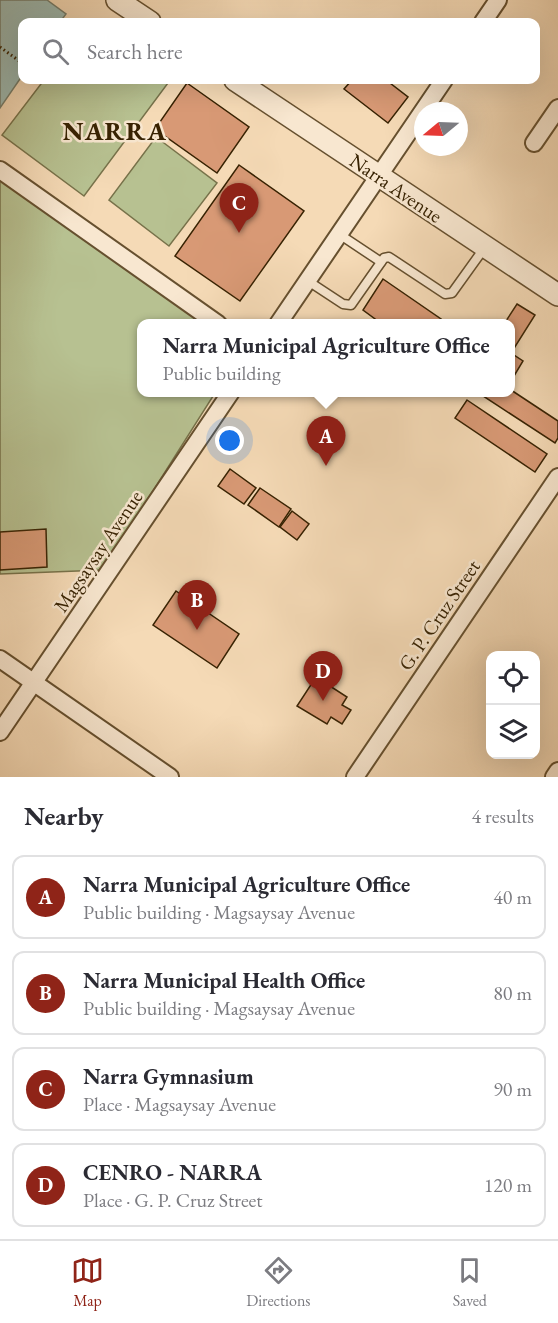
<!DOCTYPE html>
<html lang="en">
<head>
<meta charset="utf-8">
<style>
  :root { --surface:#fff; --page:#f2f2f3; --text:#2b2b33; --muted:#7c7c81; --line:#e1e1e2; --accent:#8f2418 }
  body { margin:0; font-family:"EB Garamond",serif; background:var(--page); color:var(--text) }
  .controls { position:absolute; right:18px; bottom:18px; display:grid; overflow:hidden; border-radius:12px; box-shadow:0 6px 24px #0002 }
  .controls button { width:54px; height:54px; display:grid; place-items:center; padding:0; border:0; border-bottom:2px solid var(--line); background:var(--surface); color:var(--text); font:30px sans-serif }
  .compass { position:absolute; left:414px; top:102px; width:54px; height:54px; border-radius:50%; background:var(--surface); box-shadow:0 6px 24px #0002; rotate:251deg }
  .you { position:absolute; left:230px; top:441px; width:21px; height:21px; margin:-15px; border:4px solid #fff; border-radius:50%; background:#1a73e8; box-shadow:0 0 0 9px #1a73e833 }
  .badge { display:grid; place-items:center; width:39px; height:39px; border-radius:50%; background:var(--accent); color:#fff; font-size:20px; font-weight:700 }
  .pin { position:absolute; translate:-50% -50px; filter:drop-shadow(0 2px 3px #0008) }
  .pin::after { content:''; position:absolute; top:32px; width:21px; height:18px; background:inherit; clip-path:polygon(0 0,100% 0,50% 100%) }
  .popup { position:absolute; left:137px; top:319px; width:378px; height:78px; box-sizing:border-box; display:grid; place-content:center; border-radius:12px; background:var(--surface); filter:drop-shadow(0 2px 4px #0005); font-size:20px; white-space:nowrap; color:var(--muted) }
  .popup b { font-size:22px; color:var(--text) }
  .popup::after { content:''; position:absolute; left:50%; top:100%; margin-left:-12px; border:12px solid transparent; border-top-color:var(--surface) }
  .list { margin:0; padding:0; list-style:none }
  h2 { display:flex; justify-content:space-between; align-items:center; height:78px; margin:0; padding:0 24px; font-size:26px }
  h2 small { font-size:20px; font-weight:400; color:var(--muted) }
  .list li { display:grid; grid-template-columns:39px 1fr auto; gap:18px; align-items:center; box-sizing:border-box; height:84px; margin:0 12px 12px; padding:0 12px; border:2px solid var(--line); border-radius:12px }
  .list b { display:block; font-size:22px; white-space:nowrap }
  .list p { margin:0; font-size:20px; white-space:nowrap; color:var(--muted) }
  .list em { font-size:20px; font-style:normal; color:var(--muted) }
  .icon { flex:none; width:33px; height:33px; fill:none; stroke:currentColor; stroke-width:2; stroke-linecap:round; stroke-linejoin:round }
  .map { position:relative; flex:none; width:558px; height:777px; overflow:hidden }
  .search { position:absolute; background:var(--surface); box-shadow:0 6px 24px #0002; left:18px; right:18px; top:18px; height:66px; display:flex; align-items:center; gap:15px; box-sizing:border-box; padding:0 21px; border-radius:12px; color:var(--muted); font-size:22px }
  .sheet { height:462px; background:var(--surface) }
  nav { display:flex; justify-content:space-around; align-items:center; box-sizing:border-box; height:84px; border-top:2px solid var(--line); background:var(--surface); font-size:16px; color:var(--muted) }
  nav a { display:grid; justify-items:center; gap:3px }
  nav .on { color:var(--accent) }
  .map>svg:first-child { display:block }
</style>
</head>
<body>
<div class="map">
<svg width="558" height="777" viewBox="0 0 558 777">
  <rect width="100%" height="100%" fill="#f5dab6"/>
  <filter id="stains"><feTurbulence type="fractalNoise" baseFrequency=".00333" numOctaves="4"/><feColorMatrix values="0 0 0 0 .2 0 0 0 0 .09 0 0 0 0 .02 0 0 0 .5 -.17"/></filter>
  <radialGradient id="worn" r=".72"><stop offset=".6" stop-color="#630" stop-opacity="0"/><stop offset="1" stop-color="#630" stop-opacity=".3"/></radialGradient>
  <g fill="#b7c191" stroke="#77724a" stroke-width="1.5">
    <polygon points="44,80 163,80 168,83 84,196 2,135"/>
    <polygon points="156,137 217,183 169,246 109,200"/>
    <polygon points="0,175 210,323 142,324 142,392 215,393 103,570 0,574"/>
  </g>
  <polygon fill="#9dbab2" stroke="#747d6c" stroke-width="1.5" points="0,0 47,0 66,14 60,22 22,22 22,76 0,108"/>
  <g fill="#d89975" stroke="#372202" stroke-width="1.5">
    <polygon points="352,80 386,80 408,97 388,123 344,89"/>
    <polygon points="187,83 249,127 217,173 155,129"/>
    <polygon points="239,165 304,211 240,301 175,256"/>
    <polygon points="383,279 441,319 438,324 382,324 363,310"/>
    <polygon points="517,304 535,315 511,353 523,361 511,381 511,324 504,324"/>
    <polygon points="511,390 558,421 558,438 555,443 477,392 511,392"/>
    <polygon points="467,400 547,454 535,472 455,418"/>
    <polygon points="230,469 256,488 244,504 218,486"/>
    <polygon points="260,488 291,509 279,527 248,505"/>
    <polygon points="292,511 309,524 297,540 280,527"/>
    <polygon points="46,529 47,567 0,570 0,532"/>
    <polygon points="176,591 239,634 217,668 153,625"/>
    <polygon points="316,677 347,697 342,705 351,710 342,724 331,717 327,724 297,706"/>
  </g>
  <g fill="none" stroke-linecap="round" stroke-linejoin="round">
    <g stroke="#66502f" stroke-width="11">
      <g id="service">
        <polyline points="339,234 381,262"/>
        <polyline points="308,281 343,304 351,305 384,258 389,257 445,294 452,293 485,247"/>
      </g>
    </g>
    <g stroke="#66502f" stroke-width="20">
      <g id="minor">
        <polyline points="483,22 498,0"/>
        <polyline points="534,143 558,108"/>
        <polyline points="0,170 218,324"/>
        <polyline points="278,324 444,80"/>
        <polyline points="0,659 170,777"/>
        <polyline points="0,732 231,392"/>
        <polyline points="355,777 558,477"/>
        <polyline points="554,777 558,771"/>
      </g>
    </g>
    <g stroke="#66502f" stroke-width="24">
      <g id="tertiary">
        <polyline points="117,0 150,22"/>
        <polyline points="235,80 558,295"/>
      </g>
    </g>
    <polyline stroke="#372202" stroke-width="3" stroke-dasharray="1.5 3" stroke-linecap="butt" points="0,47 22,63"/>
    <use href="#service" stroke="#f8e7d0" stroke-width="8"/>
    <use href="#minor" stroke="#f8e7d0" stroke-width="16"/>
    <use href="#tertiary" stroke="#f8e7d0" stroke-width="21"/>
  </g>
  <g text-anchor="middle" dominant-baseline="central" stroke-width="5" stroke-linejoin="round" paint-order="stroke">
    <g font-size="20" fill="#372202" stroke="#f8e7d0">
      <text transform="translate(396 188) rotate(34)">Narra Avenue</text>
      <text transform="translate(98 551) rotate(-56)">Magsaysay Avenue</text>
      <text transform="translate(439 615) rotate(-56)">G. P. Cruz Street</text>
    </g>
    <g font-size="26" font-weight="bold" letter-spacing="1.5" fill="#372202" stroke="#f8e7d0">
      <text x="115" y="131">NARRA</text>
    </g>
  </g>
  <rect width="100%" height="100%" filter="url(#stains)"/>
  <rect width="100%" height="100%" fill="url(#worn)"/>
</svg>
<div class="controls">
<button><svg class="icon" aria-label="locate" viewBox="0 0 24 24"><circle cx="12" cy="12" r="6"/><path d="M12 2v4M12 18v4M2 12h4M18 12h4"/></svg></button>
<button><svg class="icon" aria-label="layers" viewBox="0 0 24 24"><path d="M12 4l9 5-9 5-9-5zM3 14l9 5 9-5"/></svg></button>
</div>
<svg class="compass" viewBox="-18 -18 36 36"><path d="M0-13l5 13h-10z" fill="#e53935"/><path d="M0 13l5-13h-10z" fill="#7c7c81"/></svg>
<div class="you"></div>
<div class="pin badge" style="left:326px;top:466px">A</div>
<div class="popup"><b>Narra Municipal Agriculture Office</b>Public building</div>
<div class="pin badge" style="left:197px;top:630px">B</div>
<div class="pin badge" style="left:239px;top:233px">C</div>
<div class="pin badge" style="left:323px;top:701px">D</div>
<div class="search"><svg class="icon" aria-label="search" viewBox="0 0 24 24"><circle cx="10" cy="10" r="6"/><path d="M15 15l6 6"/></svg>Search here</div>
</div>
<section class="sheet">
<h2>Nearby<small>4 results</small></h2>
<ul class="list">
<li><span class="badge">A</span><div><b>Narra Municipal Agriculture Office</b><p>Public building · Magsaysay Avenue</p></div><em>40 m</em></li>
<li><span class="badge">B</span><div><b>Narra Municipal Health Office</b><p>Public building · Magsaysay Avenue</p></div><em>80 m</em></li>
<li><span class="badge">C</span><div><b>Narra Gymnasium</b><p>Place · Magsaysay Avenue</p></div><em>90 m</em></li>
<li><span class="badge">D</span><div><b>CENRO - NARRA</b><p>Place · G. P. Cruz Street</p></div><em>120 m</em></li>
</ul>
</section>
<nav>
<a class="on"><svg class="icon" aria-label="map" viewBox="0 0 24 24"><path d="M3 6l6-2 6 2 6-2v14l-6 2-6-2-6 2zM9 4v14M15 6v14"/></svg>Map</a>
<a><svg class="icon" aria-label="directions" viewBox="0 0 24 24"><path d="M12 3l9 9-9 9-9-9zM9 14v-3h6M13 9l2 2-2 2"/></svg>Directions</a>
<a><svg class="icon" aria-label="saved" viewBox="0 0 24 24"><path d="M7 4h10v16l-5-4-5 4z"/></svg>Saved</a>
</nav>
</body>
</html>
